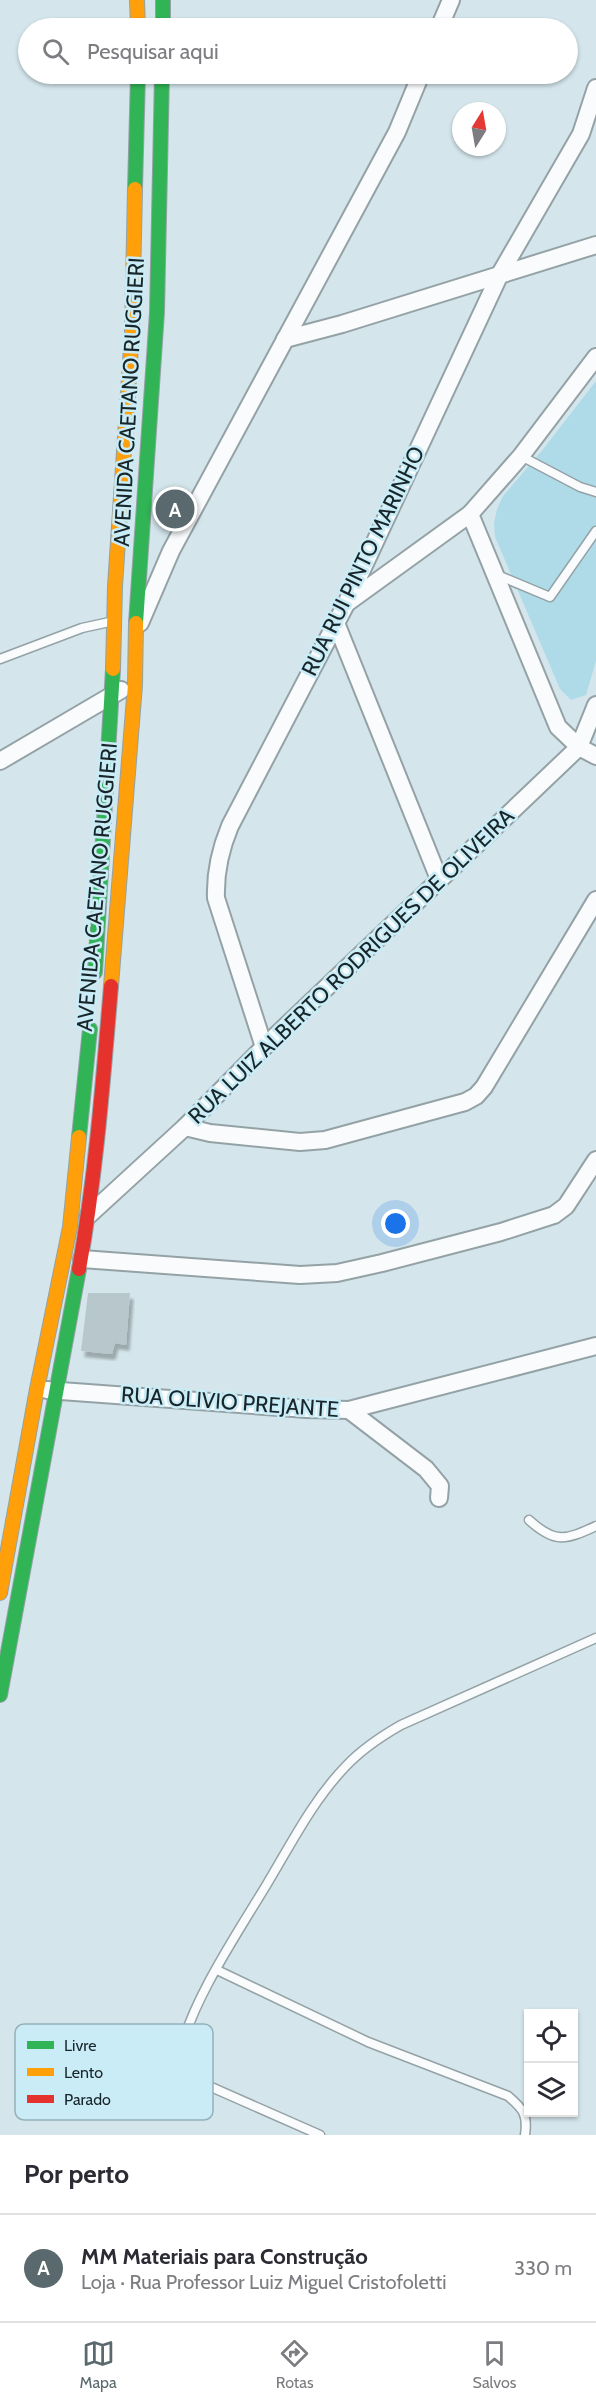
<!DOCTYPE html>
<html lang="pt">
<head>
<meta charset="utf-8">
<style>
  :root { --surface:#fff; --page:#f7f7f7; --text:#2b2b33; --muted:#7c7c81; --line:#e1e1e2; --accent:#5a696d }
  body { margin:0; font-family:Cabin,sans-serif; background:var(--page); color:var(--text) }
  .controls { position:absolute; right:18px; bottom:18px; display:grid; overflow:hidden; border-radius:0px; box-shadow:0 2px 4px #0004 }
  .controls button { width:54px; height:54px; display:grid; place-items:center; padding:0; border:0; border-bottom:2px solid var(--line); background:var(--surface); color:var(--text); font:30px sans-serif }
  .compass { position:absolute; left:452px; top:102px; width:54px; height:54px; border-radius:50%; background:var(--surface); box-shadow:0 2px 4px #0004; rotate:11deg }
  .you { position:absolute; left:396px; top:1224px; width:21px; height:21px; margin:-15px; border:4px solid #fff; border-radius:50%; background:#1a73e8; box-shadow:0 0 0 9px #1a73e833 }
  .badge { display:grid; place-items:center; width:39px; height:39px; border-radius:50%; background:var(--accent); color:#fff; font-size:20px; font-weight:700 }
  .pin { position:absolute; translate:-50% -50%; border:3px solid #fff; box-shadow:0 2px 6px #0006 }
  .list { margin:0; padding:0; list-style:none }
  h2 { display:flex; justify-content:space-between; align-items:center; height:78px; margin:0; padding:0 24px; font-size:26px }
  h2 small { font-size:20px; font-weight:400; color:var(--muted) }
  .list li { display:grid; grid-template-columns:39px 1fr auto; gap:18px; align-items:center; box-sizing:border-box; height:108px; padding:0 24px; border-top:2px solid var(--line) }
  .list b { display:block; font-size:22px; white-space:nowrap }
  .list p { margin:0; font-size:20px; white-space:nowrap; color:var(--muted) }
  .list em { font-size:20px; font-style:normal; color:var(--muted) }
  .icon { flex:none; width:33px; height:33px; fill:none; stroke:currentColor; stroke-width:2; stroke-linecap:round; stroke-linejoin:round }
  .map { position:relative; flex:none; width:596px; height:2135px; overflow:hidden }
  .search { position:absolute; background:var(--surface); box-shadow:0 2px 4px #0004; left:18px; right:18px; top:18px; height:66px; display:flex; align-items:center; gap:15px; box-sizing:border-box; padding:0 21px; border-radius:33px; color:var(--muted); font-size:22px }
  .sheet { height:186px; background:var(--surface) }
  nav { display:flex; justify-content:space-around; align-items:center; box-sizing:border-box; height:84px; border-top:2px solid var(--line); background:var(--surface); font-size:16px; color:var(--muted) }
  nav a { display:grid; justify-items:center; gap:3px }
  nav .on { color:var(--accent) }
  .map>svg:first-child { display:block }
</style>
</head>
<body>
<div class="map">
<svg width="596" height="2135" viewBox="0 0 596 2135">
  <defs>
    <filter id="shadow"><feDropShadow dx="3.5" dy="6" stdDeviation="1.5" flood-color="#0004"/></filter>
  </defs>
  <rect width="100%" height="100%" fill="#d4e6ec"/>
  <polygon fill="#afdbe9" points="596,381 596,661 586,695 571,700 560,689 495,537 494,523 497,509 503,496 544,448"/>
  <polygon fill="#b8c7cc" filter="url(#shadow)" points="88,1293 130,1293 126,1345 115,1343 112,1354 81,1351"/>
  <g fill="none" stroke-linecap="round" stroke-linejoin="round">
    <g stroke="#94a2a6" stroke-width="11">
      <g id="lane">
        <polyline points="521,456 580,487 596,492"/>
        <polyline points="495,574 550,597 596,531"/>
        <polyline points="0,659 82,628 114,621"/>
        <path d="M529,1520C555,1544 566,1540 596,1526"/>
        <path d="M217,1970L368,2042L508,2096C523,2109 528,2114 525,2135"/>
        <path d="M320,2135L193,2079C186,2073 181,2066 181,2056C184,2012 243,1924 267,1884C291,1844 313,1800 346,1766C362,1749 380,1737 401,1725L596,1638"/>
      </g>
    </g>
    <g stroke="#94a2a6" stroke-width="20">
      <g id="street">
        <polyline points="439,28 451,0"/>
        <polyline points="285,339 342,324 596,245"/>
        <polyline points="470,514 558,727 579,747 596,756"/>
        <polyline points="347,603 470,514 521,456 596,357"/>
        <polyline points="140,623 171,551 397,132 421,74"/>
        <polyline points="336,623 439,879"/>
        <polyline points="0,761 121,690"/>
        <path d="M264,1047L216,898C215,872 220,850 230,826L346,604L500,274L581,134L596,88"/>
        <polyline points="185,1127 210,1133 300,1142 325,1140 465,1102 476,1096 484,1087 596,900"/>
        <polyline points="89,1215 185,1127 264,1047 579,747 596,705"/>
        <polyline points="82,1259 300,1275 337,1273 382,1263 501,1232 554,1215 566,1206 596,1160"/>
        <polyline points="47,1390 307,1409 349,1410 596,1346"/>
        <polyline points="349,1410 426,1469 440,1486 439,1498"/>
      </g>
    </g>
    <g stroke="#94a2a6" stroke-width="16">
      <g id="fast">
        <polyline points="163,0 163,28"/>
        <polyline points="135,189 138,74"/>
        <polyline points="136,623 157,312 162,74"/>
        <polyline points="95,972 113,669"/>
        <polyline points="79,1137 90,1029"/>
        <polyline points="0,1695 79,1269"/>
      </g>
    </g>
    <g stroke="#94a2a6" stroke-width="16">
      <g id="slow">
        <polyline points="137,0 138,28"/>
        <polyline points="113,669 115,586 132,332 135,189"/>
        <polyline points="111,986 135,685 136,623"/>
        <polyline points="0,1593 37,1389 70,1227 79,1137"/>
      </g>
    </g>
    <g stroke="#94a2a6" stroke-width="16">
      <path id="jam" d="M79,1269C96,1175 103,1081 111,986"/>
    </g>
    <use href="#lane" stroke="#f9fbfc" stroke-width="8"/>
    <use href="#street" stroke="#f9fbfc" stroke-width="16"/>
    <use href="#fast" stroke="#30b455" stroke-width="14"/>
    <use href="#slow" stroke="#ff9f0a" stroke-width="14"/>
    <use href="#jam" stroke="#e5322d" stroke-width="14"/>
  </g>
  <g text-anchor="middle" dominant-baseline="central" stroke-width="5" stroke-linejoin="round" paint-order="stroke">
    <g font-size="22" fill="#182529" stroke="#c9ecf7">
      <text transform="translate(129 402) rotate(-87)">AVENIDA CAETANO RUGGIERI</text>
      <text transform="translate(363 561) rotate(-64)">RUA RUI PINTO MARINHO</text>
      <text transform="translate(97 887) rotate(-85)">AVENIDA CAETANO RUGGIERI</text>
      <text transform="translate(351 966) rotate(-44)">RUA LUIZ ALBERTO RODRIGUES DE OLIVEIRA</text>
      <text transform="translate(230 1402) rotate(4)">RUA OLIVIO PREJANTE</text>
    </g>
  </g>
  <rect x="15" y="2024" width="198" height="96" rx="9" fill="#c9ecf7" stroke="#94b0b9" stroke-width="1.5"/>
  <rect x="27" y="2041" width="27" height="8" fill="#30b455"/>
  <rect x="27" y="2068" width="27" height="8" fill="#ff9f0a"/>
  <rect x="27" y="2095" width="27" height="8" fill="#e5322d"/>
  <g font-size="16" fill="#182529">
    <text x="64" y="2051">Livre</text>
    <text x="64" y="2078">Lento</text>
    <text x="64" y="2105">Parado</text>
  </g>
</svg>
<div class="controls">
<button><svg class="icon" aria-label="locate" viewBox="0 0 24 24"><circle cx="12" cy="12" r="6"/><path d="M12 2v4M12 18v4M2 12h4M18 12h4"/></svg></button>
<button><svg class="icon" aria-label="layers" viewBox="0 0 24 24"><path d="M12 4l9 5-9 5-9-5zM3 14l9 5 9-5"/></svg></button>
</div>
<svg class="compass" viewBox="-18 -18 36 36"><path d="M0-13l5 13h-10z" fill="#e53935"/><path d="M0 13l5-13h-10z" fill="#7c7c81"/></svg>
<div class="you"></div>
<div class="pin badge" style="left:175px;top:509px">A</div>
<div class="search"><svg class="icon" aria-label="search" viewBox="0 0 24 24"><circle cx="10" cy="10" r="6"/><path d="M15 15l6 6"/></svg>Pesquisar aqui</div>
</div>
<section class="sheet">
<h2>Por perto<small></small></h2>
<ul class="list">
<li><span class="badge">A</span><div><b>MM Materiais para Construção</b><p>Loja · Rua Professor Luiz Miguel Cristofoletti</p></div><em>330 m</em></li>
</ul>
</section>
<nav>
<a class="on"><svg class="icon" aria-label="map" viewBox="0 0 24 24"><path d="M3 6l6-2 6 2 6-2v14l-6 2-6-2-6 2zM9 4v14M15 6v14"/></svg>Mapa</a>
<a><svg class="icon" aria-label="directions" viewBox="0 0 24 24"><path d="M12 3l9 9-9 9-9-9zM9 14v-3h6M13 9l2 2-2 2"/></svg>Rotas</a>
<a><svg class="icon" aria-label="saved" viewBox="0 0 24 24"><path d="M7 4h10v16l-5-4-5 4z"/></svg>Salvos</a>
</nav>
</body>
</html>
